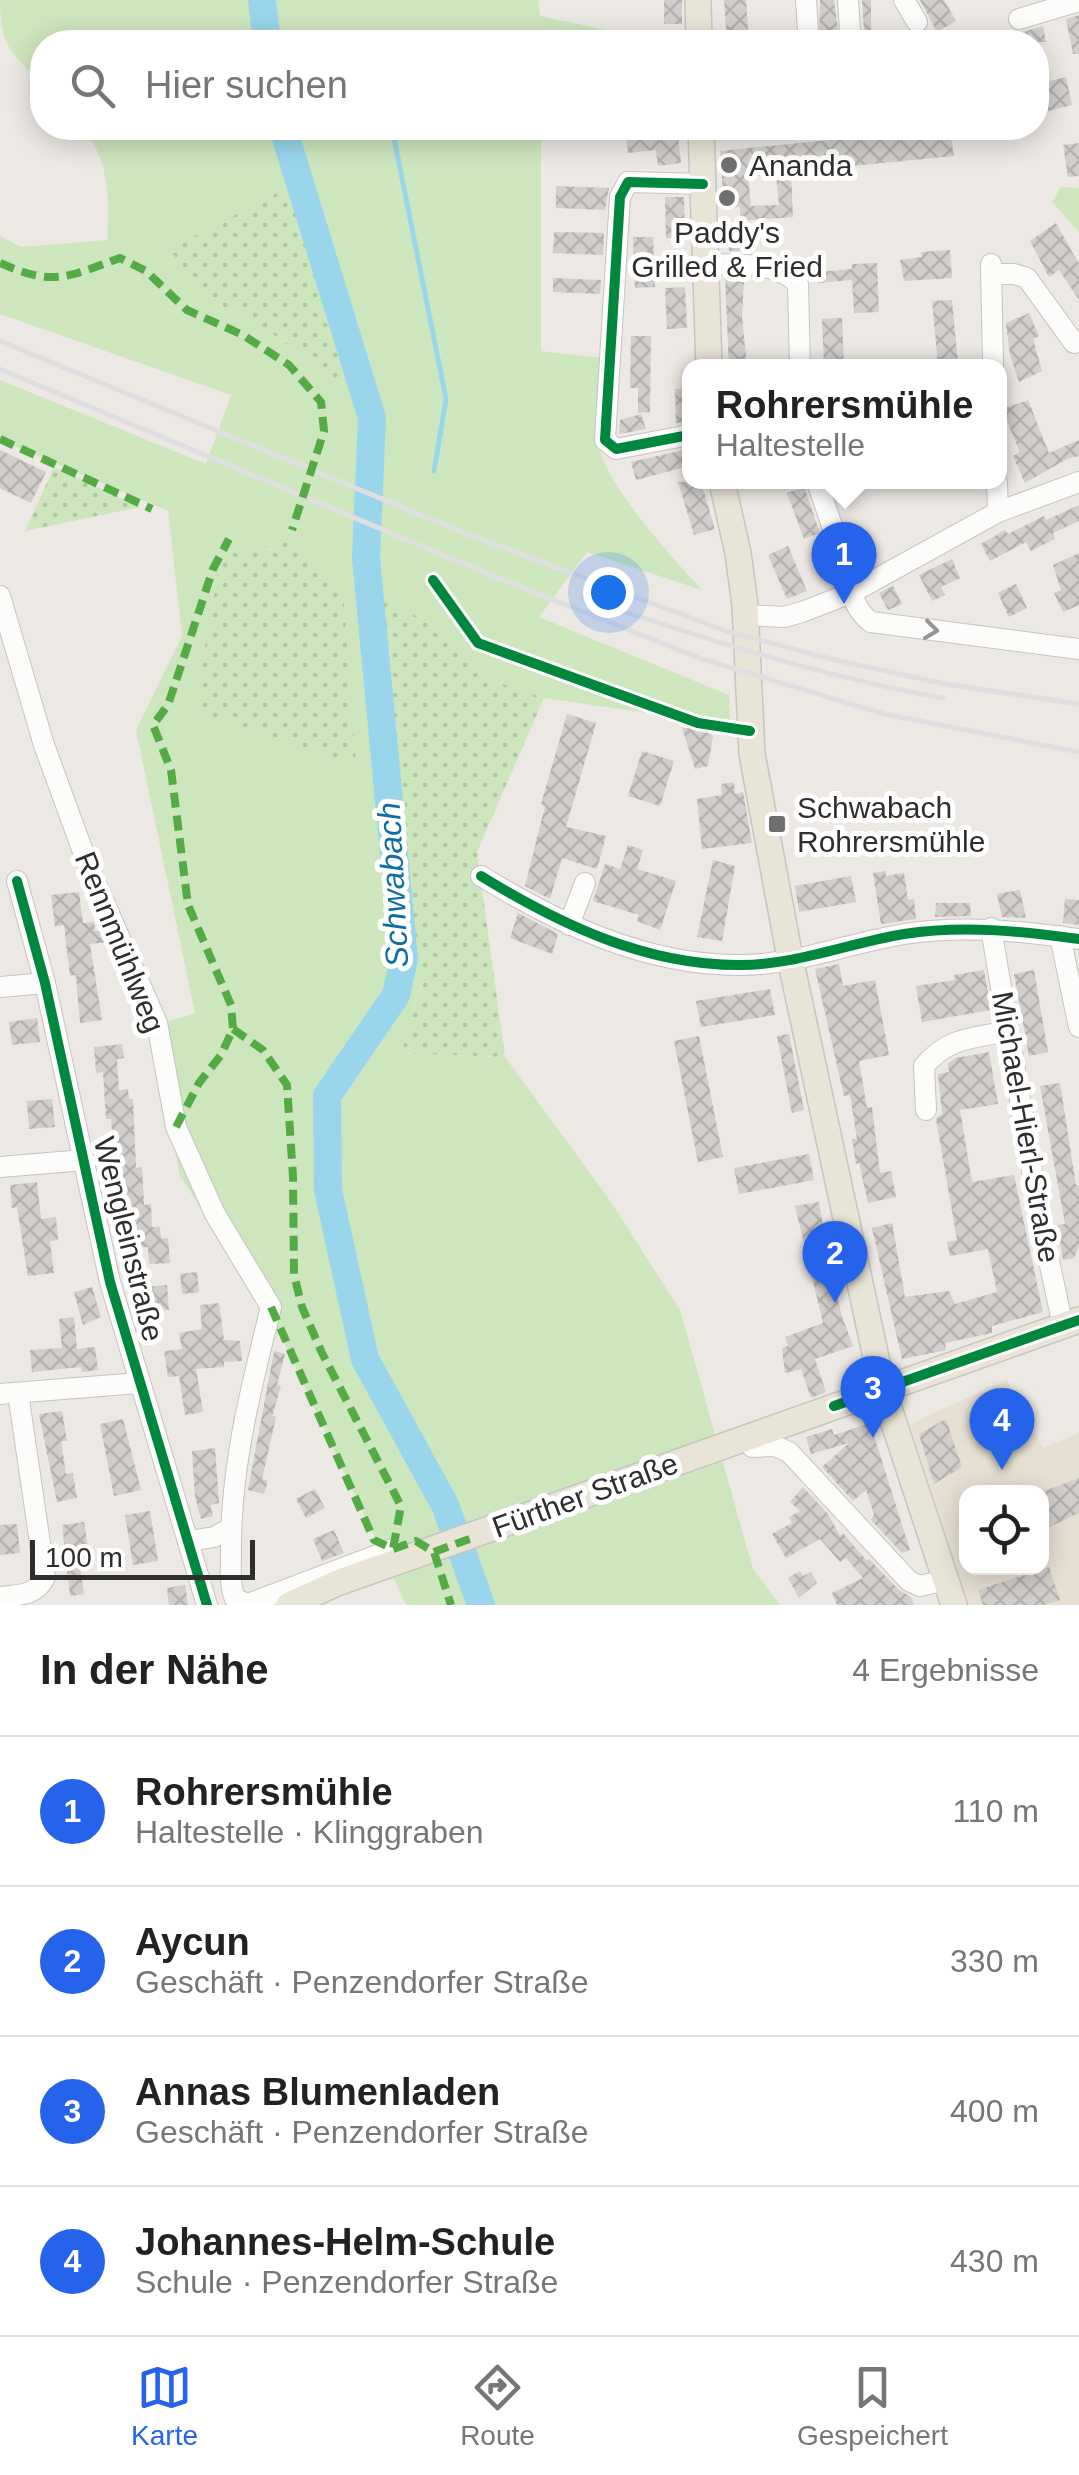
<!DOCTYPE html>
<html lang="de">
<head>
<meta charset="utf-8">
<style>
  :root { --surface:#fff; --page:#f6f6f6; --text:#222; --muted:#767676; --line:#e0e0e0; --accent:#2563eb }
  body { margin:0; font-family:Helvetica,sans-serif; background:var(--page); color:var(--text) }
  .controls { position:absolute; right:30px; bottom:30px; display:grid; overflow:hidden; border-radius:20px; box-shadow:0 5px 25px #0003 }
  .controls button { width:90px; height:90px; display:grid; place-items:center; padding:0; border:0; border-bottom:2px solid var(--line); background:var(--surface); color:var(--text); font:50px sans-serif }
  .scale { position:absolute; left:30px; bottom:25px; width:225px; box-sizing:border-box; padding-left:10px; border:5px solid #2e2e2e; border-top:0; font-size:28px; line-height:35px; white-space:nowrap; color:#2e2e2e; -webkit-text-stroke:8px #fff; paint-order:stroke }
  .you { position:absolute; left:608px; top:592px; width:35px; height:35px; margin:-25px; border:8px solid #fff; border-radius:50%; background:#1a73e8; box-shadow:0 0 0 15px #1a73e833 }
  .badge { display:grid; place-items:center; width:65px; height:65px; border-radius:50%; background:var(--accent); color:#fff; font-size:32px; font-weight:700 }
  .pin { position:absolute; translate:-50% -82px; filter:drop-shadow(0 2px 5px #0008) }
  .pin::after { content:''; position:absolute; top:52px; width:35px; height:30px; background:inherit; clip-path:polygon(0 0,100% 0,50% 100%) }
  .popup { position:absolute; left:682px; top:359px; width:325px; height:130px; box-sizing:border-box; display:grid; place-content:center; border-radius:20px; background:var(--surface); filter:drop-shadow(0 2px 8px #0005); font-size:32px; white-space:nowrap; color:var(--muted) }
  .popup b { font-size:38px; color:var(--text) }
  .popup::after { content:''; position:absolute; left:50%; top:100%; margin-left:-20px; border:20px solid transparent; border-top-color:var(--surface) }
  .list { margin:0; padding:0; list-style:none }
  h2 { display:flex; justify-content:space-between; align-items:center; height:130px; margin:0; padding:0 40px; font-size:42px }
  h2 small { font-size:32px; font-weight:400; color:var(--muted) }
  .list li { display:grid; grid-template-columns:65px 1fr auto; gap:30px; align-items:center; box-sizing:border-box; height:150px; padding:0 40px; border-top:2px solid var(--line) }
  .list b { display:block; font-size:38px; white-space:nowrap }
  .list p { margin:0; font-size:32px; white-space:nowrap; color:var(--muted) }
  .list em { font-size:32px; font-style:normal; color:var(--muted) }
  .icon { flex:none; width:55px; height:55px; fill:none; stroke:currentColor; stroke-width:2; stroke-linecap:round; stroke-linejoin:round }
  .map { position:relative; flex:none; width:1079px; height:1605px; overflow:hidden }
  .search { position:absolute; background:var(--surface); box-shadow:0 5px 25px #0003; left:30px; right:30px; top:30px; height:110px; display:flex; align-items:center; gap:25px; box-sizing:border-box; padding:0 35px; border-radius:40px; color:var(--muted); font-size:38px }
  .sheet { height:730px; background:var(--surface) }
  nav { display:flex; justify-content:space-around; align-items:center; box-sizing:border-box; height:140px; border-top:2px solid var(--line); background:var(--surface); font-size:28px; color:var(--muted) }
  nav a { display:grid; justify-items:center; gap:5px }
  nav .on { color:var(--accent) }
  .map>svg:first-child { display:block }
</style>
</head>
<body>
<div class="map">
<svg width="1079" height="1605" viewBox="0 0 1079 1605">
  <defs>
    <pattern id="park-dots" width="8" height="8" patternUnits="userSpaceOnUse" patternTransform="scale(2.5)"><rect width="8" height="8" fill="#cee6be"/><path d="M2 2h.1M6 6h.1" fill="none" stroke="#b1c6a4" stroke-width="1.8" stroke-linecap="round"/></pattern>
    <pattern id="building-cross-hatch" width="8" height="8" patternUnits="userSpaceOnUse" patternTransform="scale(2.5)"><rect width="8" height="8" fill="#d1cecb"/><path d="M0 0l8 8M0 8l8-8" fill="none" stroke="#b4b1af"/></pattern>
  </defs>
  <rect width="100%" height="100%" fill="#ece8e4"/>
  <path fill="#e6e0d3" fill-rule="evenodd" d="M1007,1380L1043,1448L1079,1433V1605H968L910,1424ZM966,1492H1042V1568H966Z"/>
  <g fill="#cee6be" fill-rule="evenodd">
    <path d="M0,0H538L540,16L649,39V42H42V85C12,52 0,48 0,0Z"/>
    <path d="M82,128H541V351L602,358C600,384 595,411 597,437C600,480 672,557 702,590L587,552L539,617L729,695L730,725L544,698L483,677L449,634L381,598L420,992L401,1053L505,1057L611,1202L680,1310L753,1569L780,1605H406L273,1319L180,1176L153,1026L195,1013L136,730L182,636L168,511L0,440V380L206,464L231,395L0,314V236L21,247L107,240C110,201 109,157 82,128ZM291,185L356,386L333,380L257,322L200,296L280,191Z"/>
    <polygon points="1061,187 1079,188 1079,232 1052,202"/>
  </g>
  <g fill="url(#park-dots)">
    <polygon points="292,185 357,386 333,380 257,322 200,296 170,249"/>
    <polygon points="54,467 140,507 25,531"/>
    <polygon points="289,542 343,588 356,764 194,711 221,555"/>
    <polygon points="381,597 449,634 483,677 544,698 477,852 505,1057 401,1053 420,992"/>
  </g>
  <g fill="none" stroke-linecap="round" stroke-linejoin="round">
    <g stroke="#99d6ec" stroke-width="5">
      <polyline points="389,42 420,36"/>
      <polyline points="392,128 446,399 434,471"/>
    </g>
    <g stroke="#99d6ec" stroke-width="28">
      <polyline points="262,0 267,42"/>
      <polyline points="283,128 372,418 366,558 404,959 396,995 327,1096 328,1190 365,1359 445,1505 481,1605"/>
    </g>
  </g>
  <g fill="url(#building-cross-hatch)" fill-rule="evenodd">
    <rect x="664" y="0" width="18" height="24"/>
    <polygon points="724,0 746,0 749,42 727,42"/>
    <polygon points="820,0 834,0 839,38 819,39"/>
    <polygon points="862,0 871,0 871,39 860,39 864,29"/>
    <polygon points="920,0 944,0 956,21 937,32"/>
    <polygon points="1079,15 1079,54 1073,54 1066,19"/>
    <polygon points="1043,26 1046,42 1013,42 1011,31 1022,32"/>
    <polygon points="1066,77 1072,105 1048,111 1042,83"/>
    <path d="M950,128L954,156L791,172L793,217L740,221V207L724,208L720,151ZM776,174L779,205L751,206L748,177Z"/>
    <polygon points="654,130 655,138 678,136 681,163 658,166 656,150 628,153 626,133"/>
    <polygon points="1079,143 1079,176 1068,177 1063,145"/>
    <polygon points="556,186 609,188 605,210 556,208"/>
    <polygon points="665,197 684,197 685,238 666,238"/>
    <polygon points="1056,223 1079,264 1079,300 1059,270 1049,277 1030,241"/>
    <polygon points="749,229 751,252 729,251 728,231"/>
    <polygon points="554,232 604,233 603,255 553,253"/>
    <polygon points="633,237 653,237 655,287 635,288"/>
    <polygon points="950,250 952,278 904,281 900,260 922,257 921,252"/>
    <polygon points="877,263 879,312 854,313 852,280 818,283 818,272 852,269 852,264"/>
    <polygon points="553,278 601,280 600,294 553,292"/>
    <polygon points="725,278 744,279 742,317 747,366 729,366"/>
    <polygon points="685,287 687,328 667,329 665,288"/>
    <polygon points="952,300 958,363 938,365 932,301"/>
    <polygon points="1029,313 1039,336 1033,339 1042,371 1019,382 1010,355 1006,323"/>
    <polygon points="842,318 844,366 824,366 822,319"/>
    <polygon points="631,336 651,336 650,412 638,413 638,388 630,388"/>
    <polygon points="689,388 689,422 676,423 675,389"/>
    <polygon points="1028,400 1049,453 1079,440 1079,456 1067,459 1025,483 1013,456 1020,452 1002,409"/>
    <polygon points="641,414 646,429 619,434 620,420"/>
    <polygon points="689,449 689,466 636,480 631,462"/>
    <polygon points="0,450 46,472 31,503 0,488"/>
    <polygon points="678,482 701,482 715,529 694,535"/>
    <polygon points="804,487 820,533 804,539 787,493"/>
    <polygon points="1079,505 1079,521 1053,533 1055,539 1031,551 1026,542 990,561 981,544 1005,530 1008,534 1044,516 1046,520"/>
    <polygon points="788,546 807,591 787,599 768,555"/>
    <polygon points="1079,553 1079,605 1063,612 1054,593 1061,590 1053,565"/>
    <polygon points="952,559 960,578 941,587 945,595 932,601 919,575"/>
    <polygon points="1016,584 1027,608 1009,617 998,593"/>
    <polygon points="893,586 902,604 888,610 879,593"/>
    <polygon points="567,714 596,723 566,827 606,836 597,869 562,858 550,899 525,886 545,806 541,804"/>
    <polygon points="682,728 704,729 713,736 708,766 695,769"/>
    <polygon points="642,751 674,761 660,806 628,796"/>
    <polygon points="734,782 735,794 743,792 752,843 702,849 697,799 722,795 721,784"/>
    <polygon points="628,845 643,850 637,869 676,881 660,930 637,921 639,915 593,901 605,864 620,869"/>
    <polygon points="713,860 735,866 722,941 697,937"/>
    <polygon points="885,871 886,876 904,873 908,900 914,899 916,919 881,924 873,873"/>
    <polygon points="851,876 856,902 799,912 795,886"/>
    <polygon points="1020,890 1026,918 1002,917 997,894"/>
    <polygon points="79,892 83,923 94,922 95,931 101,930 106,942 90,944 102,1020 80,1023 76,975 70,976 64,925 55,926 51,895"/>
    <polygon points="1065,899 1079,900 1079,925 1063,923"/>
    <polygon points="936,903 970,903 971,916 935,917"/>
    <polygon points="518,913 558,934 552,954 510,938"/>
    <polygon points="839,964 843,986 875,980 889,1055 859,1061 867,1108 872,1107 880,1173 891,1171 896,1197 868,1203 859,1163 856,1164 852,1139 857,1139 850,1095 844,1096 815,969"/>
    <polygon points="984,970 991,1010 922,1022 916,986 955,980 954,975"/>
    <polygon points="1034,970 1048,1052 1029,1056 1014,974"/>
    <polygon points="770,989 775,1015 701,1027 696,1001"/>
    <polygon points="37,1018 40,1042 12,1045 9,1022"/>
    <polygon points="789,1034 804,1110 792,1113 777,1036"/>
    <polygon points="699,1036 723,1157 698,1162 674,1041"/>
    <polygon points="122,1044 124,1058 117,1059 119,1090 128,1089 129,1099 133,1099 136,1168 142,1167 144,1205 151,1204 152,1227 160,1227 161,1239 168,1238 170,1263 149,1264 148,1247 132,1248 126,1194 122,1194 120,1156 114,1157 111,1119 106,1119 103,1072 96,1073 94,1047"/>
    <polygon points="989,1052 998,1104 960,1110 972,1182 1014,1175 1043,1312 992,1326 992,1333 945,1343 946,1350 942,1351 902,1359 872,1228 892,1223 905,1297 949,1291 955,1304 997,1292 988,1249 950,1256 947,1242 957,1240 936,1119 942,1114 938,1074 949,1072 948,1063 956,1058"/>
    <polygon points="1060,1083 1076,1185 1079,1185 1079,1247 1074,1258 1063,1260 1057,1225 1065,1224 1040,1086"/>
    <polygon points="52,1099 55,1127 29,1129 27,1101"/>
    <polygon points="809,1154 814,1180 739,1194 734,1168"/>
    <polygon points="37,1182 41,1219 56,1217 58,1240 50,1241 54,1273 28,1276 17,1207 12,1208 10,1185"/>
    <polygon points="819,1202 826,1245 832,1244 836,1270 833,1270 841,1314 853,1346 815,1359 826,1392 811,1398 801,1369 785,1373 782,1348 788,1346 785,1337 823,1323 795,1206"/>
    <polygon points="197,1272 199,1292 182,1294 180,1274"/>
    <polygon points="167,1285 169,1310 149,1312 147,1287"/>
    <polygon points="92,1287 101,1317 83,1325 74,1292"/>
    <polygon points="219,1303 224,1340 240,1341 242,1361 224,1362 224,1367 196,1369 203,1412 185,1415 179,1376 168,1377 164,1351 182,1349 179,1333 202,1329 200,1305"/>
    <polygon points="74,1317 77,1349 95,1347 98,1370 82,1372 81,1367 32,1372 30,1350 62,1348 59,1319"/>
    <polygon points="274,1351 285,1354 277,1385 281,1386 272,1416 276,1417 262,1479 268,1481 264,1494 248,1490"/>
    <polygon points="62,1411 67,1441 61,1441 66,1474 73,1473 77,1498 57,1502 39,1414"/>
    <polygon points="123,1419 141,1490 114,1496 100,1424"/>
    <polygon points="946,1419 962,1467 934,1484 919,1434"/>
    <polygon points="870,1423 910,1550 902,1553 871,1520 874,1514 866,1490 853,1501 822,1467 849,1443 811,1454 806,1437 832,1429 834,1435"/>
    <polygon points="215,1448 219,1503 210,1505 213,1516 201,1519 195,1496 192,1451"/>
    <polygon points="1079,1478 1079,1513 1047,1528 1042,1514 1042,1492"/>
    <polygon points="803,1487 828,1514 840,1536 843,1533 867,1561 869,1559 899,1590 911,1597 914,1605 837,1605 832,1593 863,1578 846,1558 840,1562 820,1539 786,1558 772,1534 792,1523 789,1517 800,1511 790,1502"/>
    <polygon points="315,1489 325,1508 306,1518 296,1499"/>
    <polygon points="150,1511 158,1561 133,1565 125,1515"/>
    <polygon points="84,1522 91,1565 80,1567 84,1594 70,1596 62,1525"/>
    <polygon points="17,1524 20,1553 0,1555 0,1525"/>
    <polygon points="334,1530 344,1553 322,1561 313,1539"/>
    <polygon points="1049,1567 1060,1600 1044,1605 983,1605 978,1590"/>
    <polygon points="800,1571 803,1576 811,1572 817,1583 799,1598 788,1578"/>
    <polygon points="185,1585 188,1605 169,1605 167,1588"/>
  </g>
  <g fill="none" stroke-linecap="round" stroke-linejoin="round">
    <g stroke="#c5c4c5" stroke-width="22">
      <g id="minor">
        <polyline points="806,0 808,31"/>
        <polyline points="848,0 850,30"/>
        <polyline points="904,0 917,22"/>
        <polyline points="1019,19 1079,1"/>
        <polyline points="702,130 729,128"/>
        <path d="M707,264C737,265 777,261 798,284L800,366"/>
        <polyline points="991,264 993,366"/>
        <polyline points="991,274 1014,274 1027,278 1074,343"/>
        <polyline points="689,435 616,449 605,440 620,197 628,182 703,184"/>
        <path d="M817,482L850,578C851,595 857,612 871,622L1079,649"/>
        <polyline points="997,482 998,512"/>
        <path d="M0,596L44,745L89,868L157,1023L176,1127L215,1214L271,1307C251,1388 230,1468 231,1553C231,1568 229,1584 235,1599L248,1604L393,1549"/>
        <polyline points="745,615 784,617 802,612 851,593 998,512 1079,482"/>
        <path d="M481,876C559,924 645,965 738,965C793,966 849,943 904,934C963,925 1020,931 1079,939"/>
        <polyline points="17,881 45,983 110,1282 207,1605"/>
        <polyline points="569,925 585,883"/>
        <polyline points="991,928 1041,1224 1063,1326"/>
        <polyline points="1060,936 1079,1027"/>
        <polyline points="0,987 45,983"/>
        <path d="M926,1110L924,1066C949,1037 973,1038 1009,1031"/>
        <polyline points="0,1167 84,1160"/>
        <polyline points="0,1394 139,1383"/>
        <polyline points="752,1447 775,1446 789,1452 909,1581 920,1586 946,1580"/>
        <polyline points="189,1541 214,1537 231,1528"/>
        <path d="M0,1597C19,1595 36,1596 45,1577L18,1393"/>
      </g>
    </g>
    <g stroke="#c6c5c4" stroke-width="28">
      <g id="major">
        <polyline points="698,0 699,42"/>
        <polyline points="701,128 709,366"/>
        <polyline points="722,482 738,553 745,605 752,754 790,958 883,1390 954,1605"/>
        <polyline points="289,1605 337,1583 1079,1320"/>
      </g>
    </g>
    <use href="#minor" stroke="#fcfcfb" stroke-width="20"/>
    <use href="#major" stroke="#e8e4d6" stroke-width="25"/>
    <g stroke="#dfdfe1" stroke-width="5">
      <polyline points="0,341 462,532 726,631 835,660 945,684 1079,704"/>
      <polyline points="0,369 486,573 702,659 884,714 1079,752"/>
      <path d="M583,598C702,638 819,676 943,698"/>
    </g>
    <g stroke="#54ab44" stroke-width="8" stroke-dasharray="15 8" stroke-linecap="butt">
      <path d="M0,263C54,287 67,277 120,258L146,271L187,310L243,335L289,365L321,402L324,431L292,530"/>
      <polyline points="0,439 152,509"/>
      <polyline points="233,1029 263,1050 287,1085 293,1177 294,1275 302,1307 322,1353 401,1506 393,1549"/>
      <polyline points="176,1127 199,1083 221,1055 233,1029 231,1005 188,905 171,770 153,725 168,705 213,569 229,539"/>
      <polyline points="271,1307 374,1540 393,1549 416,1541 434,1552 451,1605"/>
      <polyline points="434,1552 475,1537"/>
    </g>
    <g stroke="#fff" stroke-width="16">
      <g id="cycleway">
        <polyline points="689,435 616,449 605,440 620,197 628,182 703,184"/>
        <polyline points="433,580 478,643 698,723 750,731"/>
        <path d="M481,876C559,924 645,965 738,965C793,966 849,943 904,934C963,925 1020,931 1079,939"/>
        <polyline points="17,881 45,983 110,1282 207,1605"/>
        <polyline points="834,1406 1079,1320"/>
      </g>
    </g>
    <use href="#cycleway" stroke="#00873e" stroke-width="10"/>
  </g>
  <defs><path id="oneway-chevron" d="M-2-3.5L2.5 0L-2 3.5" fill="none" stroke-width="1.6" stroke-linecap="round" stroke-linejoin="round" transform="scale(2.5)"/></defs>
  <use stroke="#959594" href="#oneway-chevron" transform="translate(931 630) rotate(7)"/>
  <g fill="#706f6e" stroke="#fff" stroke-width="4">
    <circle cx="729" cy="165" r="10"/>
    <circle cx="727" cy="198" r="10"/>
    <rect x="767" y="814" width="20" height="20" rx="5"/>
  </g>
  <g text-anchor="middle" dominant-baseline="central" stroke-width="10" stroke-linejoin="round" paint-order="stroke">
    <g font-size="30" fill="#2e2e2e" stroke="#fff" text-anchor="start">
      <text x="749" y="165">Ananda</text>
      <text x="727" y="232" text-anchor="middle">Paddy's<tspan x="727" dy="34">Grilled &amp; Fried</tspan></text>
      <text x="797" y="807">Schwabach<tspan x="797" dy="34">Rohrersmühle</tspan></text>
    </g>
    <g font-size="30" fill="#2e2e2e" stroke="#fff">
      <text transform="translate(120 942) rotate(68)">Rennmühlweg</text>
      <text transform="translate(1026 1127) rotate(80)">Michael-Hierl-Straße</text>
      <text transform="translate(129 1239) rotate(76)">Wengleinstraße</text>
      <text transform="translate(585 1495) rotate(-20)">Fürther Straße</text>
    </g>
    <g font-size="32" font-style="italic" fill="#0d6fa3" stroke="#fff">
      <text transform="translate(393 885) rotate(-93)">Schwabach</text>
    </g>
  </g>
</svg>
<div class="controls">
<button><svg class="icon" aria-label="locate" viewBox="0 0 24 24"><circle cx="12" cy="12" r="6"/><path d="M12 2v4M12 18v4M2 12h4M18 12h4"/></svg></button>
</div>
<div class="scale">100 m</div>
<div class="you"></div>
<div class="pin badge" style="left:844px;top:604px">1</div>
<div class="popup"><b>Rohrersmühle</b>Haltestelle</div>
<div class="pin badge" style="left:835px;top:1303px">2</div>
<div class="pin badge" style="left:873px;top:1438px">3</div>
<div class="pin badge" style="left:1002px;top:1470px">4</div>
<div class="search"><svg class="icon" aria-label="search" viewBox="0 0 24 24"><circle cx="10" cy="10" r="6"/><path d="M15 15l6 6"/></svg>Hier suchen</div>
</div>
<section class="sheet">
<h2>In der Nähe<small>4 Ergebnisse</small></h2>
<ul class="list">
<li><span class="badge">1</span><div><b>Rohrersmühle</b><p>Haltestelle · Klinggraben</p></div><em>110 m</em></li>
<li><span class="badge">2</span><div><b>Aycun</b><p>Geschäft · Penzendorfer Straße</p></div><em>330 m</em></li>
<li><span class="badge">3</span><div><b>Annas Blumenladen</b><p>Geschäft · Penzendorfer Straße</p></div><em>400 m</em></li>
<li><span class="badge">4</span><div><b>Johannes-Helm-Schule</b><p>Schule · Penzendorfer Straße</p></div><em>430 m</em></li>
</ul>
</section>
<nav>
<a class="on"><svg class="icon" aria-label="map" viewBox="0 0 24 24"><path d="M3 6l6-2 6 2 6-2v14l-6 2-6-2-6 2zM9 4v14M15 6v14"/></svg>Karte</a>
<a><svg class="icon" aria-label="directions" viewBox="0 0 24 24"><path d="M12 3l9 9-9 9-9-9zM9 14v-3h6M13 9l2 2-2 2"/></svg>Route</a>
<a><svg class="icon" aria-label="saved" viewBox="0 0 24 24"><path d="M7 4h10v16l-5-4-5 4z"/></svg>Gespeichert</a>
</nav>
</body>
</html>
